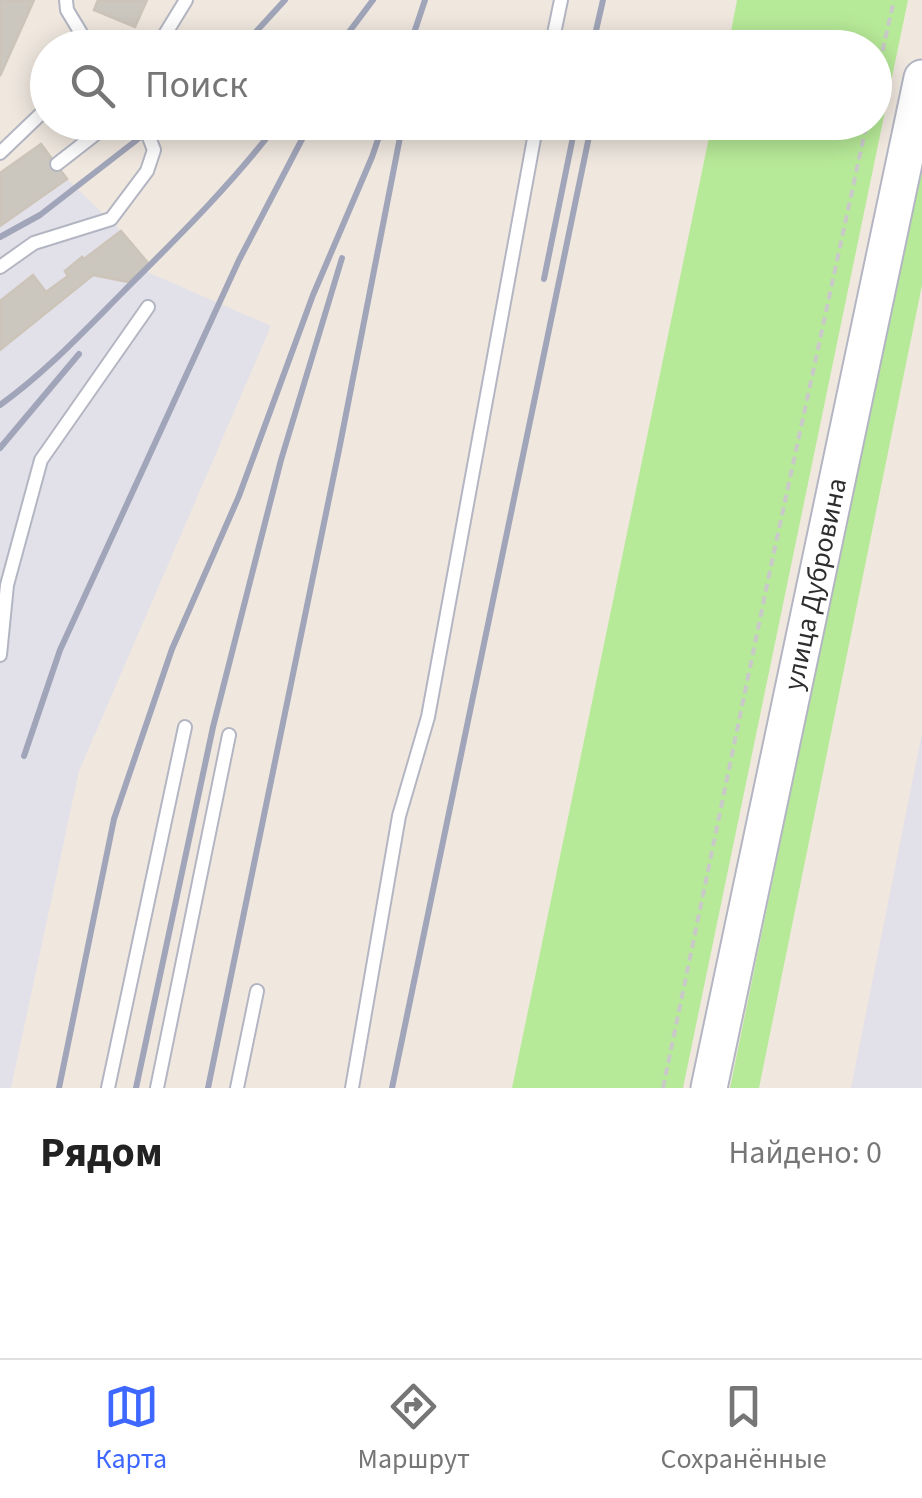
<!DOCTYPE html>
<html lang="ru">
<head>
<meta charset="utf-8">
<style>
  :root { --surface:#fff; --page:#f2f2f2; --text:#222; --muted:#767676; --line:#e0e0e0; --accent:#3d67ff }
  body { margin:0; font-family:"Source Sans 3",sans-serif; background:var(--page); color:var(--text) }
  .list { margin:0; padding:0; list-style:none }
  h2 { display:flex; justify-content:space-between; align-items:center; height:130px; margin:0; padding:0 40px; font-size:42px }
  h2 small { font-size:32px; font-weight:400; color:var(--muted) }
  .icon { flex:none; width:55px; height:55px; fill:none; stroke:currentColor; stroke-width:2; stroke-linecap:round; stroke-linejoin:round }
  .map { position:relative; flex:none; width:922px; height:1088px; overflow:hidden }
  .search { position:absolute; background:var(--surface); box-shadow:0 5px 25px #0003; left:30px; right:30px; top:30px; height:110px; display:flex; align-items:center; gap:25px; box-sizing:border-box; padding:0 35px; border-radius:55px; color:var(--muted); font-size:38px }
  .sheet { height:270px; background:var(--surface) }
  nav { display:flex; justify-content:space-around; align-items:center; box-sizing:border-box; height:140px; border-top:2px solid var(--line); background:var(--surface); font-size:28px; color:var(--muted) }
  nav a { display:grid; justify-items:center; gap:5px }
  nav .on { color:var(--accent) }
  .map>svg:first-child { display:block }
</style>
</head>
<body>
<div class="map">
<svg width="922" height="1088" viewBox="0 0 922 1088">
  <rect width="100%" height="100%" fill="#f0e8df"/>
  <g fill="#e2e0e8">
    <polygon points="41,144 67,179 121,231 149,264 143,270 271,326 79,771 11,1088 0,1088 0,173"/>
    <polygon points="922,733 922,1088 851,1088"/>
  </g>
  <g fill="#b7ea98">
    <polygon points="737,0 908,0 683,1088 512,1088 712,123 874,122 874,48 728,47"/>
    <polygon points="922,150 922,285 759,1088 730,1088"/>
  </g>
  <g fill="#cbc6be" stroke="#ccc4b8" stroke-width="2.5">
    <polygon points="0,0 34,0 0,76"/>
    <polygon points="98,0 147,0 135,27 94,10"/>
    <polygon points="41,144 67,179 0,226 0,173"/>
    <polygon points="121,231 149,264 128,282 93,275 0,350 0,301 33,275 46,292 68,276 65,271 82,257 84,259"/>
  </g>
  <g fill="none" stroke-linecap="round" stroke-linejoin="round">
    <g stroke="#b3b6c2" stroke-width="16">
      <g id="service">
        <polyline points="66,0 67,10 90,48"/>
        <polyline points="140,48 164,36 186,0"/>
        <polyline points="551,48 561,0"/>
        <polyline points="0,153 48,107"/>
        <polyline points="57,164 111,122"/>
        <polyline points="0,267 34,243 111,219 147,171 154,150 143,122"/>
        <polyline points="0,655 7,585 41,460 148,307"/>
        <polyline points="108,1088 185,727"/>
        <polyline points="157,1088 229,735"/>
        <polyline points="237,1088 257,991"/>
        <polyline points="352,1088 399,816 428,717 537,122"/>
      </g>
    </g>
    <g stroke="#b3b6c2" stroke-width="39">
      <g id="secondary">
        <path id="s1" d="M709,1088L922,78"/>
      </g>
    </g>
    <g stroke="#c9c9c9" stroke-width="4" stroke-dasharray="8 5" stroke-linecap="butt">
      <polyline points="874,89 894,0"/>
      <polyline points="663,1088 771,566 867,122"/>
    </g>
    <use href="#service" stroke="#fff" stroke-width="12"/>
    <use href="#secondary" stroke="#fff" stroke-width="35"/>
    <g stroke="#a1a5b9" stroke-width="6">
      <polyline points="241,48 285,0"/>
      <polyline points="337,48 373,0"/>
      <polyline points="409,48 425,0"/>
      <polyline points="592,48 603,0"/>
      <polyline points="0,237 40,215 160,122"/>
      <polyline points="544,279 576,122"/>
      <path d="M0,405C46,372 84,331 124,291C178,237 233,183 279,122"/>
      <polyline points="0,448 79,354"/>
      <polyline points="24,756 60,650 239,260 311,122"/>
      <polyline points="59,1088 114,819 172,649 239,496 313,295 372,157 384,122"/>
      <polyline points="136,1088 213,727 281,460 342,258"/>
      <polyline points="208,1088 339,450 403,122"/>
      <polyline points="392,1088 592,122"/>
    </g>
  </g>
  <g text-anchor="middle" dominant-baseline="central" stroke-width="8" stroke-linejoin="round" paint-order="stroke">
    <g font-size="28" fill="#2e2e2e" stroke="#fff">
      <text stroke="none"><textPath href="#s1" startOffset="515">улица Дубровина</textPath></text>
    </g>
  </g>
</svg>
<div class="search"><svg class="icon" aria-label="search" viewBox="0 0 24 24"><circle cx="10" cy="10" r="6"/><path d="M15 15l6 6"/></svg>Поиск</div>
</div>
<section class="sheet">
<h2>Рядом<small>Найдено: 0</small></h2>
<ul class="list">
</ul>
</section>
<nav>
<a class="on"><svg class="icon" aria-label="map" viewBox="0 0 24 24"><path d="M3 6l6-2 6 2 6-2v14l-6 2-6-2-6 2zM9 4v14M15 6v14"/></svg>Карта</a>
<a><svg class="icon" aria-label="directions" viewBox="0 0 24 24"><path d="M12 3l9 9-9 9-9-9zM9 14v-3h6M13 9l2 2-2 2"/></svg>Маршрут</a>
<a><svg class="icon" aria-label="saved" viewBox="0 0 24 24"><path d="M7 4h10v16l-5-4-5 4z"/></svg>Сохранённые</a>
</nav>
</body>
</html>
